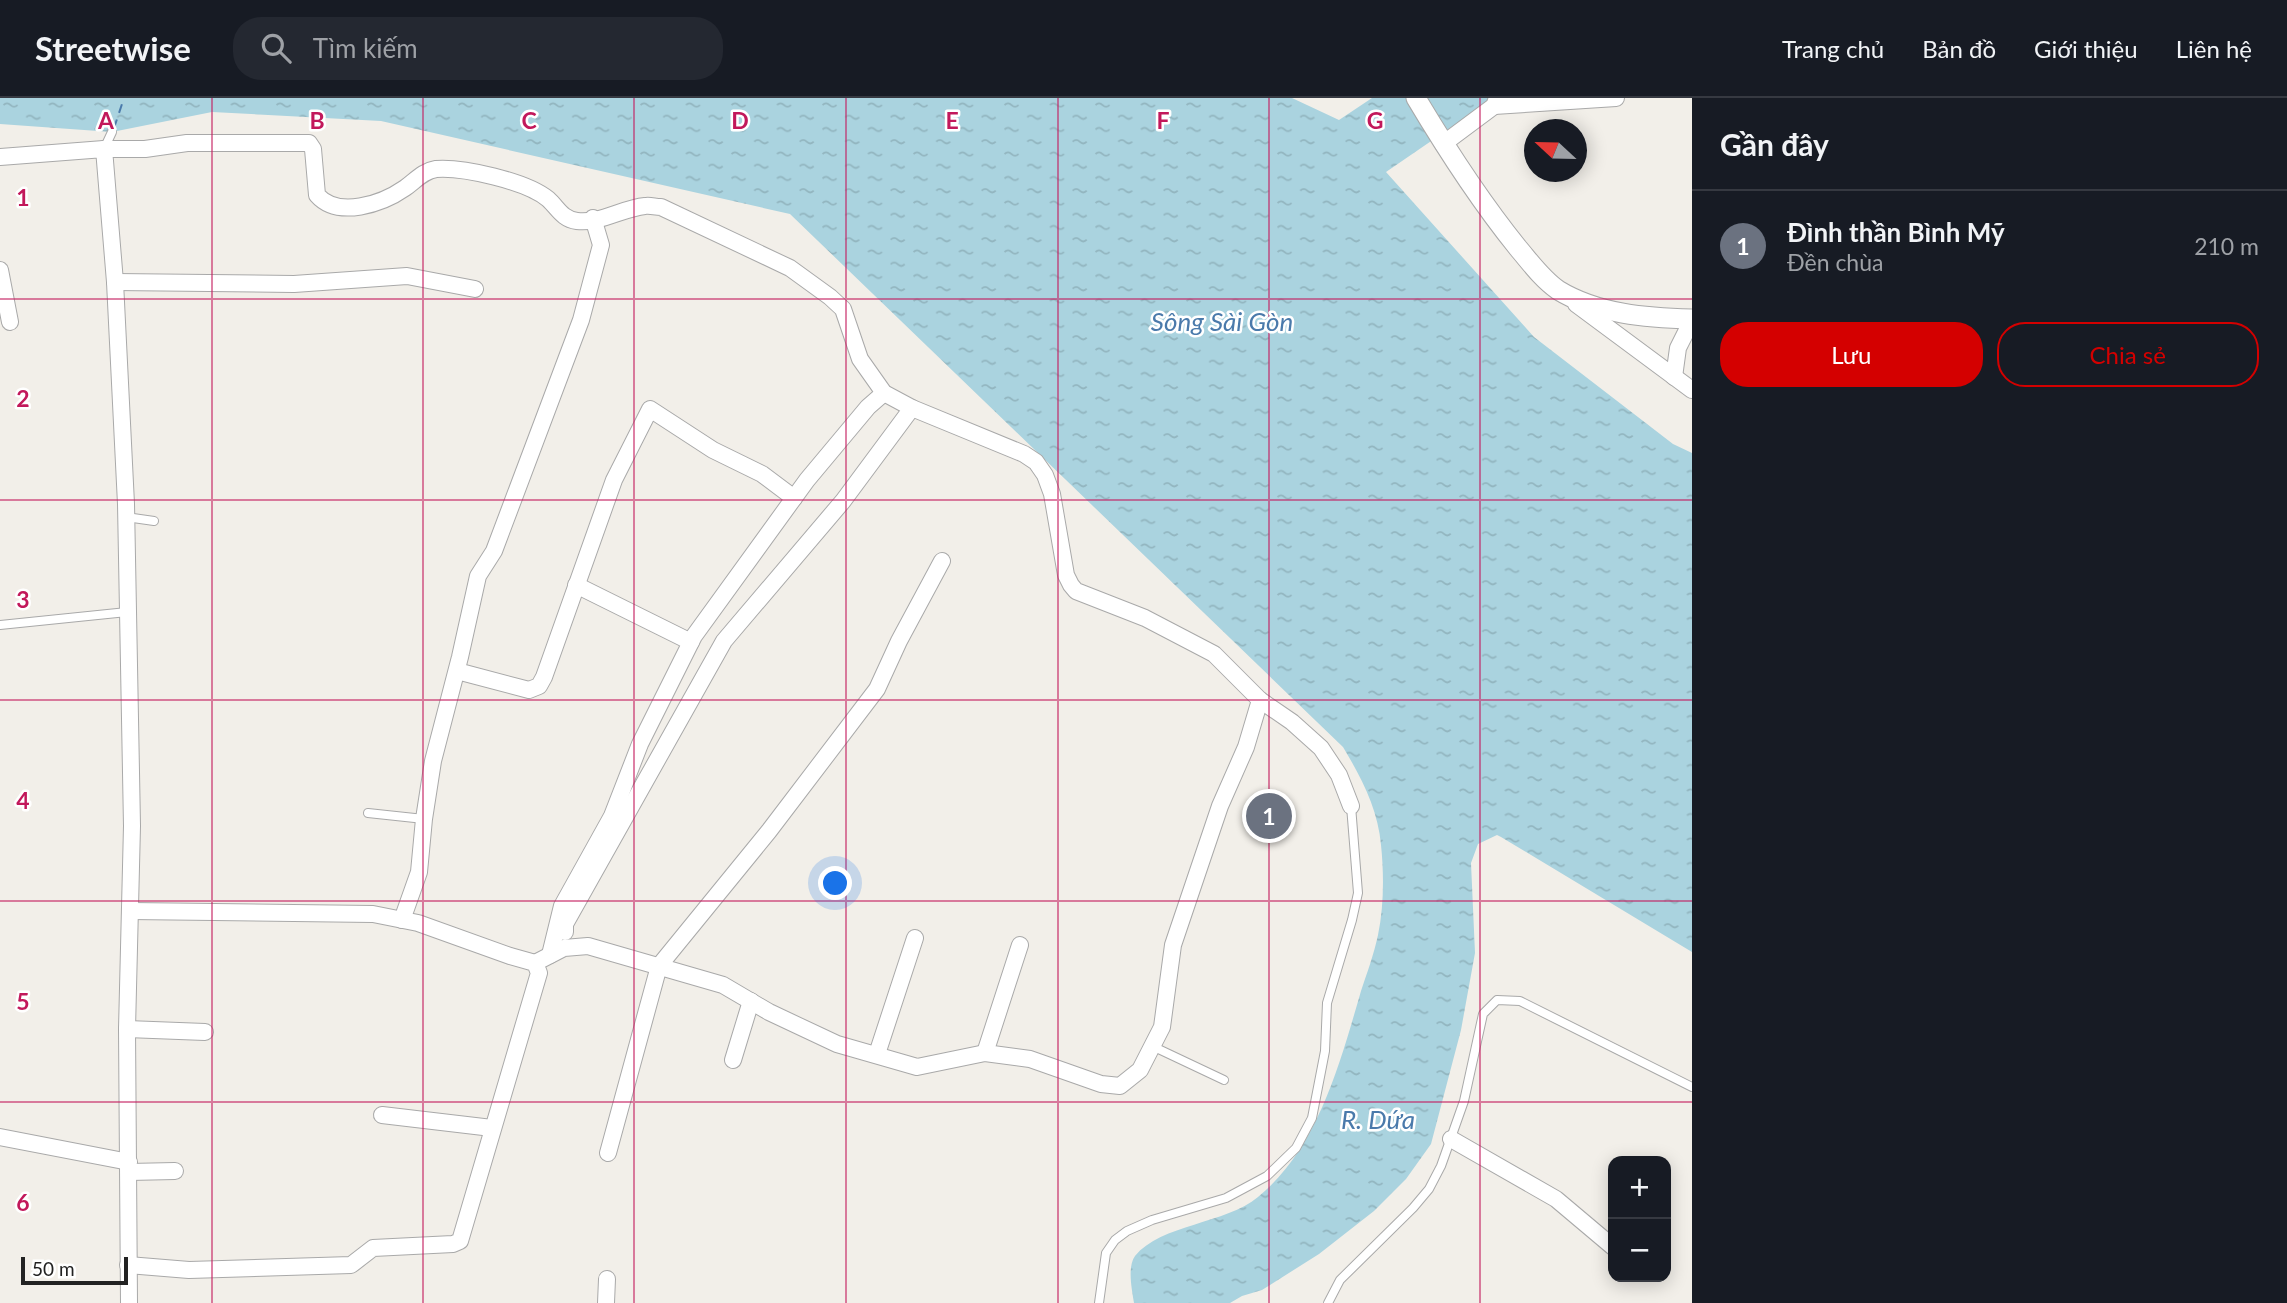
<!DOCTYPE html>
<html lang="vi">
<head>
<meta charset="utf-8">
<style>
  :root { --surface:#171b24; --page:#242831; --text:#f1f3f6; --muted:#9ea1a6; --line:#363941; --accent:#d40000 }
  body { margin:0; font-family:Lato,sans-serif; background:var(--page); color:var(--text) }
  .controls { position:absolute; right:21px; bottom:21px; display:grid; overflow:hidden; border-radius:14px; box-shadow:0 4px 18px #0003 }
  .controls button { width:63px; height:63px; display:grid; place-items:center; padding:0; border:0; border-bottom:2px solid var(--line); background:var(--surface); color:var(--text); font:35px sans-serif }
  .compass { position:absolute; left:1524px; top:21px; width:63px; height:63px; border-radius:50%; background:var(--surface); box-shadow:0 4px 18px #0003; rotate:292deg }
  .scale { position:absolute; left:21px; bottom:18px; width:107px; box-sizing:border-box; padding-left:7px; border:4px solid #222; border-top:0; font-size:19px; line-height:24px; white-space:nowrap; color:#222; -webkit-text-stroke:5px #fff; paint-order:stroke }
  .you { position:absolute; left:836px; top:786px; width:24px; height:24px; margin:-18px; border:5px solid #fff; border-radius:50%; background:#1a73e8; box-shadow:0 0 0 10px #1a73e833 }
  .badge { display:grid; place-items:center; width:46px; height:46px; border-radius:50%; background:var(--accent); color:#fff; font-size:23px; font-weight:700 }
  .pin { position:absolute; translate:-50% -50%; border:4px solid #fff; box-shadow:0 2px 7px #0006 }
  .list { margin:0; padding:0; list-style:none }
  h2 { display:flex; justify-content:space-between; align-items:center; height:91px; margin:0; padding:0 28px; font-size:30px }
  h2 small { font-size:23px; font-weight:400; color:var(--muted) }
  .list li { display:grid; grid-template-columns:46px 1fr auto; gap:21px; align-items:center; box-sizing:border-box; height:112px; padding:0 28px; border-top:2px solid var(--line) }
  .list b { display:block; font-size:26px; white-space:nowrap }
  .list p { margin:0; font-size:23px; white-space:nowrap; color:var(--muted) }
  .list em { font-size:23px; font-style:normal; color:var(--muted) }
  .actions { display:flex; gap:14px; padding:21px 28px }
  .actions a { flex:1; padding:16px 0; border:2px solid var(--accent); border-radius:28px; text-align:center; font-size:24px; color:var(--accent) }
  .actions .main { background:var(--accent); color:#fff }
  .icon { flex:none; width:38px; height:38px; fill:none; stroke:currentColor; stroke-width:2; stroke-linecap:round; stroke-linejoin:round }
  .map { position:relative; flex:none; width:1692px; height:1205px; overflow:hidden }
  header { display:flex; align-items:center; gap:42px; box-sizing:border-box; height:98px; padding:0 35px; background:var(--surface); border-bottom:2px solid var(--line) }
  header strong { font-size:33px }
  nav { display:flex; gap:38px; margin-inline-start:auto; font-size:24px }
  .search { width:490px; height:63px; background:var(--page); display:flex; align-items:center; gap:18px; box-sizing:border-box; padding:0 24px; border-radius:28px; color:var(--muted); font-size:26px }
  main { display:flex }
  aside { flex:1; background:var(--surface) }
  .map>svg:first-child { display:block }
</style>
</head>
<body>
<header>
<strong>Streetwise</strong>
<div class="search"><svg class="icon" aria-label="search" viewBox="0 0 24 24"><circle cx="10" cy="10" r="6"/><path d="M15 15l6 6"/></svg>Tìm kiếm</div>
<nav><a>Trang chủ</a><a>Bản đồ</a><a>Giới thiệu</a><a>Liên hệ</a></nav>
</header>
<main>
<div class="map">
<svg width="1692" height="1205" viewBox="0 0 1692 1205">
  <defs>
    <pattern id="water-ripples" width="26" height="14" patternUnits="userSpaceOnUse" patternTransform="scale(1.75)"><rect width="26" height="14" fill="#aad3df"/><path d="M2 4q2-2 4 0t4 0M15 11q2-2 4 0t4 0" fill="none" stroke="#92b5bf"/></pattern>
    <pattern id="building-hatch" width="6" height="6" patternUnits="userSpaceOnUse" patternTransform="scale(1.75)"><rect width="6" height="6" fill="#c7bfb8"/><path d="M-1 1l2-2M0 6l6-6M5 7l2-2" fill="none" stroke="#aba49e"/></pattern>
  </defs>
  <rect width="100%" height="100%" fill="#f2efe9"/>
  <path fill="url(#water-ripples)" d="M0,0H1292L1339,22L1372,0H1494L1386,74L1534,239L1673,346L1692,355V854L1501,739L1497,737L1478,746L1471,765L1475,855L1461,932L1431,1046L1406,1081L1374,1113L1319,1156L1262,1192L1242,1198L1230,1205H1134C1132,1192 1127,1169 1135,1158C1161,1126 1226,1126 1258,1099C1318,1050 1340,965 1361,893C1367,875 1374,856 1378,837C1384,808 1384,776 1381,747C1378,711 1361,679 1343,649L790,116L381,23L212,14L112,34L0,26Z"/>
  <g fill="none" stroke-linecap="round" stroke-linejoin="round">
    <polyline stroke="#4a7aab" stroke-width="2" stroke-dasharray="9 7" stroke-linecap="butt" points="114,30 124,0"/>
  </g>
  <polygon fill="url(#building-hatch)" points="1276,700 1288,718 1262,736 1250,718"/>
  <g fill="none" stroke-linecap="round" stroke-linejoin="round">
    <g stroke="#a9a9a9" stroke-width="10">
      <g id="service">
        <polyline points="104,51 112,34"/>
        <polyline points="126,419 154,423"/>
        <polyline points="0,527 127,514"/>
        <polyline points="368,715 424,721"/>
        <polyline points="1152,948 1224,982"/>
        <polyline points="1099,1205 1106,1155 1115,1142 1127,1133 1152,1122 1226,1100 1267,1078 1296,1050 1312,1020 1325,953 1327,905 1352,822 1358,795 1351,708"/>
        <polyline points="1328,1205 1340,1182 1413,1110 1429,1091 1441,1068 1464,1003 1483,916 1497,902 1520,903 1692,989"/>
      </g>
    </g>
    <g stroke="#a9a9a9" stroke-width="18">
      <g id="minor">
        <polyline points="1494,8 1616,0"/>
        <polyline points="1443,46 1494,8 1497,0"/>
        <path d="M104,51H145L187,45H309L313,51L317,97C338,121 382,106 405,90C415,83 423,73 436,71C463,69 526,83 548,101C558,110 562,121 577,123C599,126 623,110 645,108C650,107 655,109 661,109L790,170L830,199L843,211L860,261L884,295L912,310L1024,356L1036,364L1045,377L1052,396L1066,477L1071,487L1076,493L1145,520L1214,556L1260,602L1292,624L1321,650L1339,677L1351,708"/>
        <polyline points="0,59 104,51 115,184 126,406 132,728 127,931 129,1205"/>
        <polyline points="0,172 10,224"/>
        <polyline points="115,184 294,186 407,178 475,191"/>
        <polyline points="1576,206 1692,292"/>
        <polyline points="1674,279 1678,250 1692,222"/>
        <polyline points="576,487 691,544"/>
        <polyline points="457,573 529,592 539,588 544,579 614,382 650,311 713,352 762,376 794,400"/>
        <polyline points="402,822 419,774 424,721 433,663 460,559 478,478 494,453 581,222 601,147 593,120"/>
        <polyline points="565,834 565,826 724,543 843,403 912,310"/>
        <polyline points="550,857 562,808 612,718 640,646 694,538 807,382 868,309 884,295"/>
        <polyline points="535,865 564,850 588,848 723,887 769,914 837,946 917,969 985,955 1030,961 1101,986 1120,988 1140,972 1162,929 1173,847 1220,708 1246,649 1260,602"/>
        <polyline points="127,931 205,934"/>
        <polyline points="985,955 1020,847"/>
        <polyline points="877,956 915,840"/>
        <polyline points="733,962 751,903"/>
        <polyline points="382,1017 492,1030"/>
        <polyline points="0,1039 129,1064"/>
        <polyline points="1451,1041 1556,1101 1613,1149"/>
        <polyline points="608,1055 659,868 769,733 877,591 899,543 942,463"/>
        <polyline points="129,1074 175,1073"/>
        <polyline points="128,1167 189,1172 351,1167 373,1150 453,1146 460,1143 539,875 535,865 510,858 418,825 373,816 130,813"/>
        <polyline points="606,1205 607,1181"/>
      </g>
    </g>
    <g stroke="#a9a9a9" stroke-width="21">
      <path id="tertiary" d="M1416,0C1447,52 1480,103 1518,150C1530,164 1542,181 1558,192C1597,216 1647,220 1692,221"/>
    </g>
    <use href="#service" stroke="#fff" stroke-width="8"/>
    <use href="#minor" stroke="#fff" stroke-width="16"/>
    <use href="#tertiary" stroke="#fff" stroke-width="19"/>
  </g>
  <path fill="none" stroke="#c2185b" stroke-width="2" stroke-opacity="0.55" d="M212,0V1205M423,0V1205M634,0V1205M846,0V1205M1058,0V1205M1269,0V1205M1480,0V1205M0,201H1692M0,402H1692M0,602H1692M0,803H1692M0,1004H1692"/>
  <g text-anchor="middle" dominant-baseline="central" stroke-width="5" stroke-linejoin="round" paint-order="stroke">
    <g font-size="26" font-style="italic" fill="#4a7aab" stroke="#fff">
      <text x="1222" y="223">Sông Sài Gòn</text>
      <text x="1378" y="1021">R. Dứa</text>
    </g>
  </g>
  <g font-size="23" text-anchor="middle" font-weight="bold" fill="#c2185b" stroke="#fff" stroke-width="5" stroke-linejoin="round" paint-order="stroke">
    <text x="106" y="31">A</text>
    <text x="317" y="31">B</text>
    <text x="529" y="31">C</text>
    <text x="740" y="31">D</text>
    <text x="952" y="31">E</text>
    <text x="1163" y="31">F</text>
    <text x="1375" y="31">G</text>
    <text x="23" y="108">1</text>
    <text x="23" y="309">2</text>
    <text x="23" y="510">3</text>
    <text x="23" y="711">4</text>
    <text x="23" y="912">5</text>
    <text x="23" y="1113">6</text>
  </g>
</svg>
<div class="controls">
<button>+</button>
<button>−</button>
</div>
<svg class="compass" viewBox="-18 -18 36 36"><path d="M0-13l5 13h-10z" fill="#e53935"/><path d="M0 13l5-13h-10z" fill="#9ea1a6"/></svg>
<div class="scale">50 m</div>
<div class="you"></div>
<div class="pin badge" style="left:1269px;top:718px;background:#6b7280">1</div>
</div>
<aside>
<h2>Gần đây<small></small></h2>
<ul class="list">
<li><span class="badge" style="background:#6b7280">1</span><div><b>Đình thần Bình Mỹ</b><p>Đền chùa</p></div><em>210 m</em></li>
</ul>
<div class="actions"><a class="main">Lưu</a><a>Chia sẻ</a></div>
</aside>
</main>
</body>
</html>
